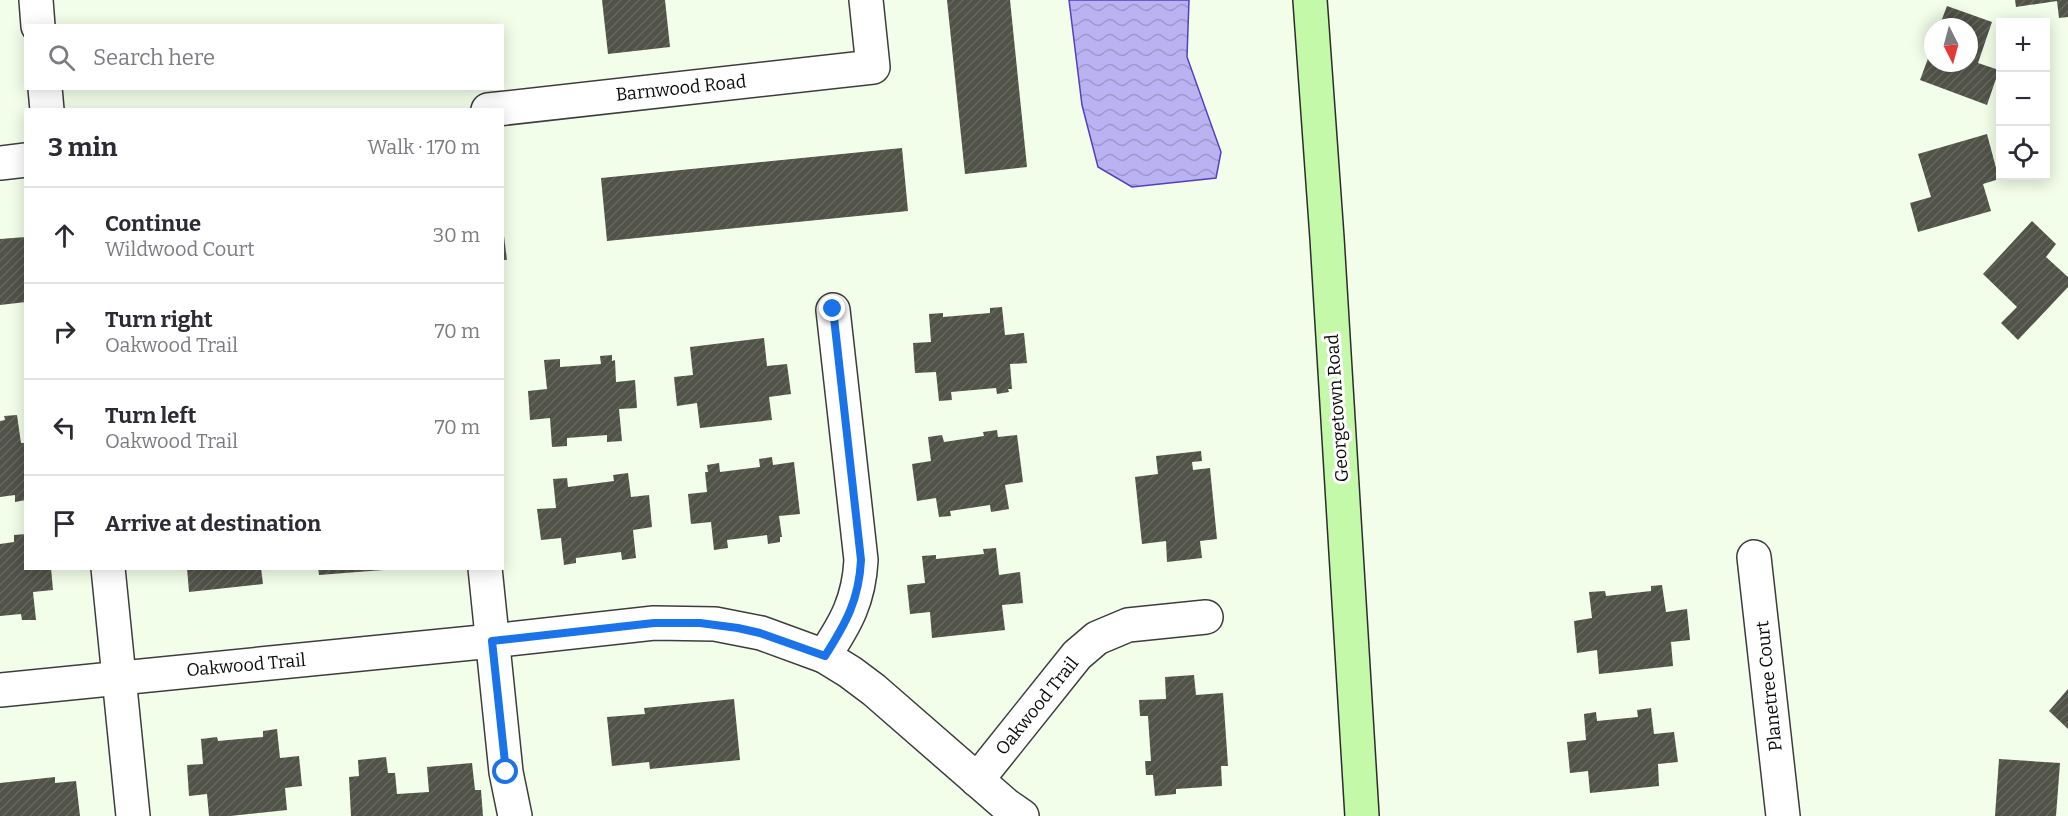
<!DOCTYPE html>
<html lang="en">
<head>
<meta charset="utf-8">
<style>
  :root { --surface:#fff; --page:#f7f7f7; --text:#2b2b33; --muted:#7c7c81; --line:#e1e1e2 }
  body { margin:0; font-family:Bitter,serif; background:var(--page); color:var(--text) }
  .controls { position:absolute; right:18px; top:18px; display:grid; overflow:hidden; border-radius:0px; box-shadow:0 3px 15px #0003 }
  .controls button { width:54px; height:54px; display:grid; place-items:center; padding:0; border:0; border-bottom:2px solid var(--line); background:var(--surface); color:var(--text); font:30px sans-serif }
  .compass { position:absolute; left:1924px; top:18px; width:54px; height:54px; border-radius:50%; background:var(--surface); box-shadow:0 3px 15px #0003; rotate:174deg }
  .stop { position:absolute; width:18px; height:18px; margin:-14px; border:4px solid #1a73e8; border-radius:50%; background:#fff }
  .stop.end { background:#1a73e8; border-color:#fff; box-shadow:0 2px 6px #0008 }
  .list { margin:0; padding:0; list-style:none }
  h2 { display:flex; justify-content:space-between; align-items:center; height:78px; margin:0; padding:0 24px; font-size:26px }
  h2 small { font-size:20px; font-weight:400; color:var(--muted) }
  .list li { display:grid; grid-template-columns:39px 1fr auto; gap:18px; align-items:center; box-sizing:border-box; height:96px; padding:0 24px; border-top:2px solid var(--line) }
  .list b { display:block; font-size:22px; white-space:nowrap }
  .list p { margin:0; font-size:20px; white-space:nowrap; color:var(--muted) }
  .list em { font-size:20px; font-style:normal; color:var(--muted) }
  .icon { flex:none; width:33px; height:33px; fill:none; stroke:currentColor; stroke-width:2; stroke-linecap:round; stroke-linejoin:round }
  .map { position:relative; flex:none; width:2068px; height:816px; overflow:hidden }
  .search { position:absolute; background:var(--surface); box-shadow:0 3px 15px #0003; left:24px; top:24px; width:480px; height:66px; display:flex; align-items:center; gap:15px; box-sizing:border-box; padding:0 21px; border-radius:0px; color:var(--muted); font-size:22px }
  .panel { position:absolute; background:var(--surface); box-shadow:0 3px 15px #0003; left:24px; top:108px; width:480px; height:462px; border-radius:0px }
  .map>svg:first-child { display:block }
</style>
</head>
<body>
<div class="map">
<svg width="2068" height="816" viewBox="0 0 2068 816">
  <defs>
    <pattern id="water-waves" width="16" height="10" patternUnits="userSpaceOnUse" patternTransform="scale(1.5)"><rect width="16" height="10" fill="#bbb2f1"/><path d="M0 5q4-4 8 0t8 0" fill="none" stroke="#9f98cd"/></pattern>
    <pattern id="building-hatch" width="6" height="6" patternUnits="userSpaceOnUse" patternTransform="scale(1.5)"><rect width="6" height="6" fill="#515248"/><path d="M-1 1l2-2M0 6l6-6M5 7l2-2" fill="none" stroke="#65665e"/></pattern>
  </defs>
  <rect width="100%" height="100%" fill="#f2fee9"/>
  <polygon fill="url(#water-waves)" stroke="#543ec3" stroke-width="1.5" points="1069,0 1189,0 1187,57 1221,152 1216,178 1132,187 1098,167 1082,105"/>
  <g fill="url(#building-hatch)">
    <polygon points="602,0 665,0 670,47 608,54"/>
    <polygon points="947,0 1010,0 1027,167 965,174"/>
    <polygon points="2015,0 2068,0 2068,17 2059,18 2057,1 2016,7"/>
    <polygon points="1947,6 1992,22 1978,63 1999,70 1987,105 1920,80 1933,45 1933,63 1969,63 1969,27 1939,27"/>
    <polygon points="1987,134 1999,179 1983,184 1991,211 1918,232 1910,203 1931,197 1918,154"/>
    <polygon points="902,148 908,211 607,241 601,178"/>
    <polygon points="2032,221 2056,244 2046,257 2068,277 2068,287 2018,340 2001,323 2017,307 1983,274"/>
    <polygon points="502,236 504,236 507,260 502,260"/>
    <polygon points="26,237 26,302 0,305 0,239"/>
    <polygon points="1002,307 1005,335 1024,333 1027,363 1010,364 1012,389 1008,389 1009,392 997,394 996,388 951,392 952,400 939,401 936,372 915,373 913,343 931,342 929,314 943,313 943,317 990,313 990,308"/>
    <polygon points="764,338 767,366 787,364 791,394 769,397 772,420 700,428 697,403 677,406 674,377 693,375 690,347"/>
    <polygon points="612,355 612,361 615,360 616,382 635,380 637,408 619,409 622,441 607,442 607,435 567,438 567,446 552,447 550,418 530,420 528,391 547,389 544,360 560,359 560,367 601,364 600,356"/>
    <polygon points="17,415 21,443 26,443 26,500 15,502 15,495 0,497 0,421 5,420 4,416"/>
    <polygon points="997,430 998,437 1017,435 1023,482 1005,485 1009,509 991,512 990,505 950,511 951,516 939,517 936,498 917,501 912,464 931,461 928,437 942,435 944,442 984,436 983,432"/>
    <polygon points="1201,451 1202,461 1192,462 1193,470 1210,468 1217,539 1200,541 1202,558 1167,562 1166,541 1142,544 1135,477 1158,474 1156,456"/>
    <polygon points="772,457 773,465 794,462 800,514 779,516 782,537 780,537 780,542 768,544 767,535 727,540 728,548 714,550 711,522 691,524 688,494 707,492 705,472 708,472 707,465 719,463 720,472 760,467 759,459"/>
    <polygon points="628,473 631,497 649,495 652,527 633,530 636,558 622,560 621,552 576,558 576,563 564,565 561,538 541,540 537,509 556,508 553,479 567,478 568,487 614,481 613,475"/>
    <polygon points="26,534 26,568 51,568 53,590 33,592 36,620 22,620 21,614 0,616 0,544 14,542 14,535"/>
    <polygon points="996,548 999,575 1020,572 1023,603 1002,605 1005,630 932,638 930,612 910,614 907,585 925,583 922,556 936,555 936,559 984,554 983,549"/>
    <polygon points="187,568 261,568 263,584 189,592"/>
    <polygon points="318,568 383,568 383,570 319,575"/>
    <polygon points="1662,585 1666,612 1687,609 1690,640 1671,642 1673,666 1599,674 1597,650 1577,653 1574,621 1592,618 1589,592 1605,591 1606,596 1651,591 1651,586"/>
    <polygon points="1194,675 1196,695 1223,693 1228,766 1221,766 1222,786 1176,789 1176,794 1155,796 1153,775 1146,775 1145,761 1151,761 1148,716 1140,716 1139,700 1166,699 1165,677"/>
    <polygon points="2068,689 2068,729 2049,711"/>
    <polygon points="734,699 740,760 650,769 649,762 612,766 607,717 645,714 644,708"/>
    <polygon points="1651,708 1654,734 1674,732 1678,762 1658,764 1659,786 1590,793 1588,771 1570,773 1567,742 1586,740 1584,714 1596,712 1597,721 1638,717 1637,710"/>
    <polygon points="277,729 280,758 299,756 302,786 285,788 287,810 230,816 209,816 207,794 189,796 187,765 203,764 201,739 217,737 218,741 263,737 263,731"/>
    <polygon points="386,757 388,773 395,773 397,794 429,792 427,767 472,763 475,790 481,790 483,816 351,816 349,777 359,776 358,760"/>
    <polygon points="1999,759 2060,763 2056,816 1995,816"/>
    <polygon points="55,777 55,783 76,781 80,816 0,816 0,783"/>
  </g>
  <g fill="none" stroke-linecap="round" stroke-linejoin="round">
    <g stroke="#3d3d3d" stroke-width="36">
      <g id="minor">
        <polyline points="36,0 38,26"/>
        <polyline points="45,88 47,110"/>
        <polyline points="488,110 873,67 866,0"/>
        <polyline points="0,163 26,160"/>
        <polyline points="1754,557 1783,816"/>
        <polyline points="108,568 133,816"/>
        <polyline points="485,568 506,772 515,816"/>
        <path d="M824,656C846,623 859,600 861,560L833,310"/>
        <polyline points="0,690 492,641 654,623 715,624 761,633 824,656 850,672 874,690 1006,805 1022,816"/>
        <polyline points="977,780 1077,655 1097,638 1128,625 1206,617"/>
      </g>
    </g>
    <g stroke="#2c2c2c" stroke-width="36">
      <polyline id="secondary" points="1310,0 1327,238 1362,816"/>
    </g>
    <use href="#minor" stroke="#fff" stroke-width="33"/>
    <use href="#secondary" stroke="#c4f9a9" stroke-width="33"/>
  </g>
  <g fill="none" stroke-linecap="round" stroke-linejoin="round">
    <path stroke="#1a73e8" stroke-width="8" d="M506,772L492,641L654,623H700L738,628L760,633L825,656C846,623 859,600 861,560L833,309"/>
  </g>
  <g text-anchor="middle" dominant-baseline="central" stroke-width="6" stroke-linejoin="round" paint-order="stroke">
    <g font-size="18" fill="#0a0a0a" stroke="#fff">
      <text transform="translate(681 88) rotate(-6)">Barnwood Road</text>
      <text transform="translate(1337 408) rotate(-94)">Georgetown Road</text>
      <text transform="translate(246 665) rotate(-5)">Oakwood Trail</text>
      <text transform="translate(1769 686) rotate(-96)">Planetree Court</text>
      <text transform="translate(1037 706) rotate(-51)">Oakwood Trail</text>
    </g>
  </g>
</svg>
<div class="controls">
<button>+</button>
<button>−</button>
<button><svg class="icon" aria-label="locate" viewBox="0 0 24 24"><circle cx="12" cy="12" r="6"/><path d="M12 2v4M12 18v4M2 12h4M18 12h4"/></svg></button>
</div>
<svg class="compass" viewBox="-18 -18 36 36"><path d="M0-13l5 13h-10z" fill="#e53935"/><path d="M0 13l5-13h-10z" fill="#7c7c81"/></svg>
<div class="stop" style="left:506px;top:772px"></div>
<div class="stop end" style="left:833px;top:309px"></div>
<div class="search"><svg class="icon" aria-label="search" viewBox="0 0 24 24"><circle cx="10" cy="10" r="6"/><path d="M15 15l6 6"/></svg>Search here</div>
<section class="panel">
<h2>3 min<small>Walk · 170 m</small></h2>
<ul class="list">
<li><svg class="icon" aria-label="ahead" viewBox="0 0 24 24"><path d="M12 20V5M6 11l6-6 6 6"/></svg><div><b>Continue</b><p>Wildwood Court</p></div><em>30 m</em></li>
<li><svg class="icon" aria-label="right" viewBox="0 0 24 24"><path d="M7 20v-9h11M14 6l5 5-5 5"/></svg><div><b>Turn right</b><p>Oakwood Trail</p></div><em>70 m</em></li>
<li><svg class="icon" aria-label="left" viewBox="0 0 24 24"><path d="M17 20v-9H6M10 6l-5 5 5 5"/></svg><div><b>Turn left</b><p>Oakwood Trail</p></div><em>70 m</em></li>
<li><svg class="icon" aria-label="arrive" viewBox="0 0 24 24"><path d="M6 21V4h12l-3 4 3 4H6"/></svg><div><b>Arrive at destination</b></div></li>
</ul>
</section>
</div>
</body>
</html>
